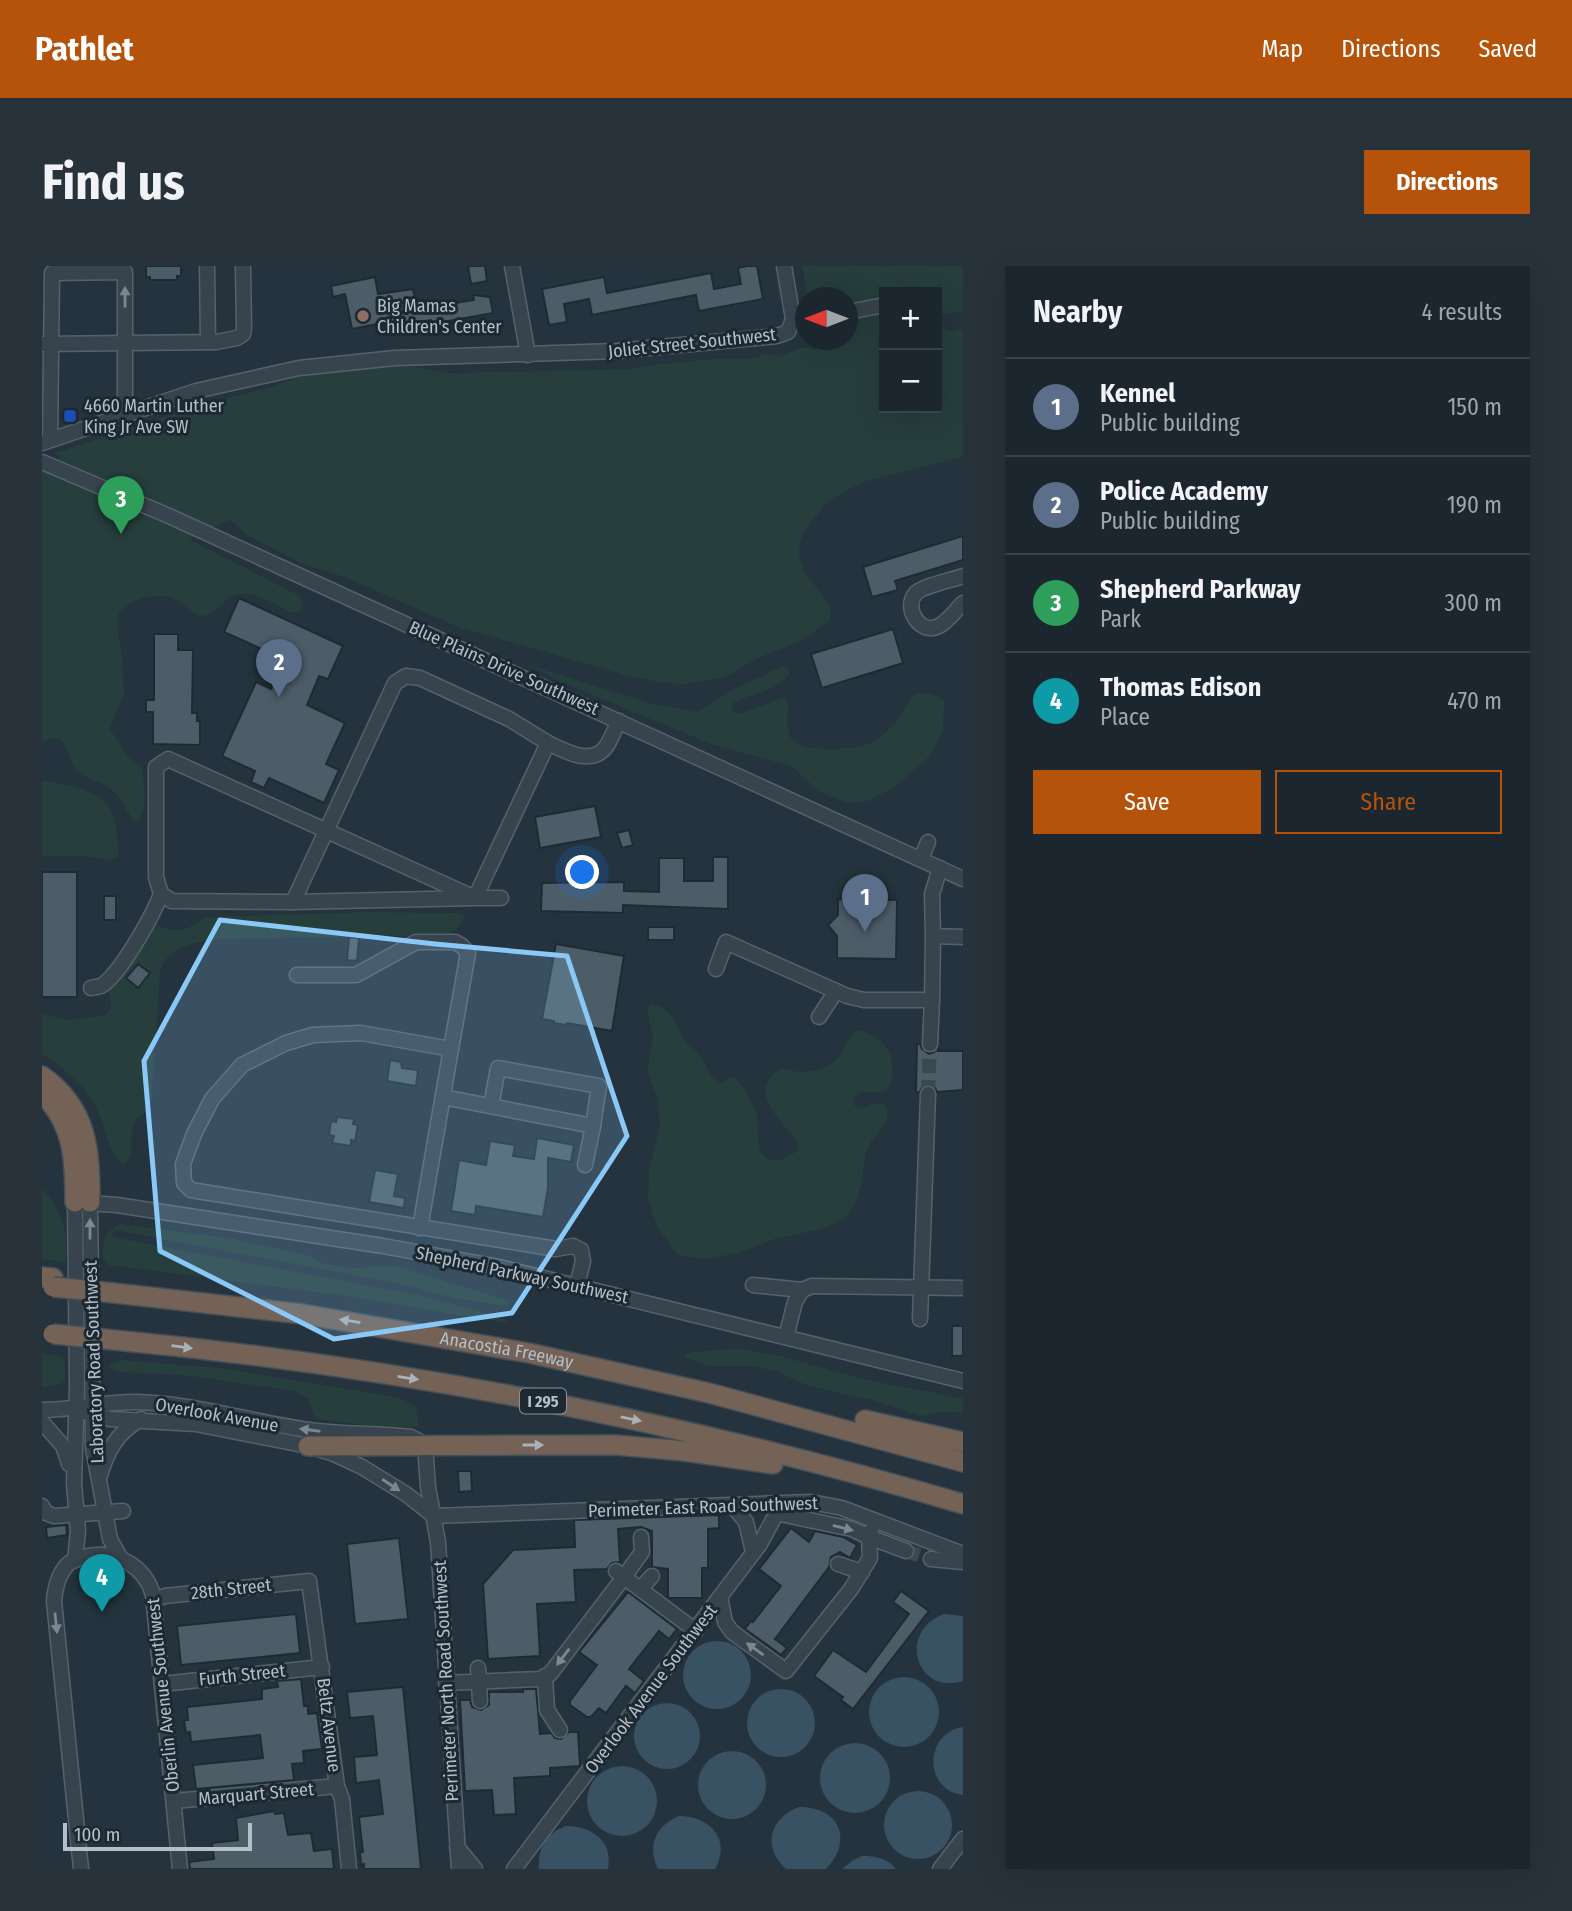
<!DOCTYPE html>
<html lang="en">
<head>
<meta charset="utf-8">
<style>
  :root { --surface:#1b262e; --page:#28323a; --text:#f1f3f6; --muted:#a0a5aa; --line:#39434a; --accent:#b45309 }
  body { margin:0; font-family:"Fira Sans Condensed",sans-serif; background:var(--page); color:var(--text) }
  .controls { position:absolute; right:21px; top:21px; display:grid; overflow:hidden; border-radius:0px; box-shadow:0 7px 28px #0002 }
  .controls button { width:63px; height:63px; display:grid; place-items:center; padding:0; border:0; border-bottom:2px solid var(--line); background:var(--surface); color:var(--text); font:35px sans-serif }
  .compass { position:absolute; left:753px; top:21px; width:63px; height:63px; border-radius:50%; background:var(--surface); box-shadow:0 7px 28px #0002; rotate:270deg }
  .scale { position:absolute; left:21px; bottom:18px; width:189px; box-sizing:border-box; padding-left:7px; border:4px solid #b4bfc8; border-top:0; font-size:19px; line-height:24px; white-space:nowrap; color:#b4bfc8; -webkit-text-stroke:5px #1d2932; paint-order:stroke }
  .you { position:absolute; left:541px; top:607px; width:24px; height:24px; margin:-18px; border:5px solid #fff; border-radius:50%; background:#1a73e8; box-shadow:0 0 0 10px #1a73e833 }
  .badge { display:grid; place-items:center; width:46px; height:46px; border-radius:50%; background:var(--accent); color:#fff; font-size:23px; font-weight:700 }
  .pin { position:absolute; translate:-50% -58px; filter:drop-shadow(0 2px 4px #0008) }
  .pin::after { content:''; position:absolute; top:37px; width:24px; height:21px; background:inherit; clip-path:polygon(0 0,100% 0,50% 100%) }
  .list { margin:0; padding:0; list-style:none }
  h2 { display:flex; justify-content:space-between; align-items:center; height:91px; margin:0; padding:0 28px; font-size:30px }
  h2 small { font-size:23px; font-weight:400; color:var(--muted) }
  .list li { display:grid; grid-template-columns:46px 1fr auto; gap:21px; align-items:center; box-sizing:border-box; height:98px; padding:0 28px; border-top:2px solid var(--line) }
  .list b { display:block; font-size:26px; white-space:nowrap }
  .list p { margin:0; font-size:23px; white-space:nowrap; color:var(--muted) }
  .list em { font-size:23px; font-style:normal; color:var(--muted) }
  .actions { display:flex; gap:14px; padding:21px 28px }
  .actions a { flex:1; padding:16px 0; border:2px solid var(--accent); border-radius:0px; text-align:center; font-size:24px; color:var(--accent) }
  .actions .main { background:var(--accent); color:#fff }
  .map { position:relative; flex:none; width:921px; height:1603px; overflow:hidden; border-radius:0px }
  header { display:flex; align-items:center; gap:42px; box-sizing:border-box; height:98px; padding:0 35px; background:var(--accent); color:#fff }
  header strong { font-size:33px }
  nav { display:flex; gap:38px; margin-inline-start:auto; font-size:24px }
  .intro { display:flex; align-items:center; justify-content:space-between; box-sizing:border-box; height:168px; padding:0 42px }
  h1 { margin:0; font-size:49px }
  .button { padding:18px 32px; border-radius:0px; background:var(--accent); color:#fff; font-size:24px; font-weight:700 }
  main { display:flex; gap:42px; padding:0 42px }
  aside { flex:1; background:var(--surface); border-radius:0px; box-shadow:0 7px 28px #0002 }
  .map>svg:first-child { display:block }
</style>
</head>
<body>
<header>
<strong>Pathlet</strong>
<nav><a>Map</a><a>Directions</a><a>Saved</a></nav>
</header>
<div class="intro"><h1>Find us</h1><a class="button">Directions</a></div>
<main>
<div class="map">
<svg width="921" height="1603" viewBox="0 0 921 1603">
  <rect width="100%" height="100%" fill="#24333d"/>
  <g fill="#263e3c">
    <path d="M760,0H921V45L895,49V26H842V142H895V58L908,65L921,63V191L821,216L800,227L782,240L762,265L758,276L757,290L762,305L789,341L788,354L761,374L714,393L683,411L645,418L620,417L583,409L416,361L305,312L259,297L205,269L188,254L147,273L256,329L262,339L259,345L249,347C236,339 201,319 187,332C178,340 172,348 159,350C150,347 144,339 135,334C116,325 90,332 77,347L75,361L80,388L82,428L68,463L86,490L100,502C102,521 107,539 96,556L91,555C83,542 77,528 65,520C55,514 43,513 35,505C26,495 28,481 17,472L0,475V198L19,192L13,187L157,139L222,123L318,90L405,107L590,103L609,99L672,93H706L724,88L737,90L760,81L774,83L778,79L779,74H806V32L766,31Z"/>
    <path d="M483,398L611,438L655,446L685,427L740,400L745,401L748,406C740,423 711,428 694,435L690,439L689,444L692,447H700L743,431L746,436C746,447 743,464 750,473C760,487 813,484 828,477C837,473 846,464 853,457C860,449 866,430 876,427C884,425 896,430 902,435L901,464L889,489L856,519L826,535L806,537L777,526L749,500L669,478L526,419Z"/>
    <path d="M0,515C20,517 59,523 69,544C75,558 75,573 77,587L75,591L68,594L41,590H0Z"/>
    <path d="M323,646L415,647L421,648L423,651L413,664L402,669L177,673C156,675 125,681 118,705L112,802C107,820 118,844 95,851L89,868V888L84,897L80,898C66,885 64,865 57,848C46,822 23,803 0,788V748L25,754L64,749L69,743L64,701L84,686L113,656C121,665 137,666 148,661C154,658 158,653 164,651Z"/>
    <path d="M610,738C632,744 633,758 643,774C647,781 655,785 659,791C667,801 666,812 680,817L688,811C696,813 700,819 704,826C708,834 713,842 715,851C717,862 714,881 721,889C730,901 747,891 756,884V879C743,854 701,829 739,802C760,809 787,807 800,786C805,778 807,768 816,764C846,772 858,794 846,823L841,826H818L811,833L812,839L818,842C829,841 836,832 845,841V856L830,874L824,886L819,920L813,939L806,948L795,957L776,964L735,972L697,987L662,993L639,990L629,981L614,958L606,933L607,903L618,860L616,835L605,804L611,774L605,742Z"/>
    <path d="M0,922C21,949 26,962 24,997L0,993Z"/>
    <path d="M79,958L185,972L265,989L281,998L311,1002L353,1000L468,1035L465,1040L416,1033L354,1017L72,964L70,968L71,971L381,1030L466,1054L464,1057L297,1029L66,999L61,993C60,976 63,964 79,958Z"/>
    <polygon points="695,1082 738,1090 830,1115 921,1132 921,1147 897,1146 879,1150 834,1135 766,1120 737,1106 710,1100 666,1100 642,1091 644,1087"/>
    <polygon points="0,1087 21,1091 23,1097 23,1115 16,1119 0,1121"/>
    <polygon points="81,1094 179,1102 356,1131 374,1141 377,1161 326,1160 273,1153 267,1134 252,1125 149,1110 76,1106 70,1104 67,1100 72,1096"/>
  </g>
  <g fill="#385264">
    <path d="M902,1348L921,1350V1415C875,1430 854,1366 902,1348Z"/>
    <circle cx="675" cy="1409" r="34"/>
    <circle cx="862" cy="1446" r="35"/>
    <circle cx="739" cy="1457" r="34"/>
    <circle cx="625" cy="1470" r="33"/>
    <path d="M921,1461V1529C881,1524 882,1467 921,1461Z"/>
    <circle cx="813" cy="1512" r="35"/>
    <circle cx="690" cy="1519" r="34"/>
    <circle cx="580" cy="1535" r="35"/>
    <circle cx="876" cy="1559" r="34"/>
    <path d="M757,1541C797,1541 812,1573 784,1603H744C720,1582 727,1552 757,1541Z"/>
    <path d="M637,1550C667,1550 690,1573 673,1603H616C605,1580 613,1560 637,1550Z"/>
    <path d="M524,1560C550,1560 571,1575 566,1603H497C495,1582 505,1567 524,1560Z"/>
    <path d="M820,1590C834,1590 845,1592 854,1603H800L811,1594Z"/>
  </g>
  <g fill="#4d5d68" stroke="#1f2b34" stroke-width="2">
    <polygon points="104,0 139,0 139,10 135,10 135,14 108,14 108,11 104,11"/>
    <polygon points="426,0 443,0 445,15 429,18"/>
    <polygon points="705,0 715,0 721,33 657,45 654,29 550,49 547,33 522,38 525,56 507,59 500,23 562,11 565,27 669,7 672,23 699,18 696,2"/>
    <polygon points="333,11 336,28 371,23 375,43 432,34 431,29 448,31 451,47 390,58 389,54 342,61 341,57 310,63 303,28 291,31 289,20"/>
    <polygon points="921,270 921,294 853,315 856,324 830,331 821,301"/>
    <polygon points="197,332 301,380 286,413 277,410 265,439 303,457 284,498 297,504 282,537 227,512 222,522 209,516 213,505 180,490 214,416 229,423 242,393 182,366"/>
    <polygon points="851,363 861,397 780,422 769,388"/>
    <polygon points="112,368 136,368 136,384 151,384 150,447 155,447 155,455 158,455 158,479 111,478 111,446 104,446 104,434 112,434"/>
    <polygon points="553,540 559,571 498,582 493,551"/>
    <polygon points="587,564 591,579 580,582 575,567"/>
    <polygon points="671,591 686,591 686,643 581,639 581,647 499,645 500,617 582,616 582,625 617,626 617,592 642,592 642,615 671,615"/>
    <rect x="0" y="606" width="35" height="125"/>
    <rect x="62" y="630" width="12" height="24"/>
    <polygon points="796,633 855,634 854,693 795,692 795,670 786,659 796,649"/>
    <rect x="606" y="661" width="26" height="13"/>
    <polygon points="307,671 317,672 315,695 305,694"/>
    <polygon points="514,678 582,690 570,765 525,757 524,759 512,757 512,755 500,753"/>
    <polygon points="96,698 108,707 96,722 84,712"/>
    <polygon points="875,778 878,778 880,783 887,788 893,786 897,782 896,785 921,785 921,824 895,826 892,820 886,818 881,820 877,827 874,826"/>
    <polygon points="348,794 359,796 360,802 376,804 374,820 345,815"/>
    <polygon points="295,851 312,853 311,858 316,859 313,875 309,874 309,880 290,877 292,870 287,869 289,855 294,856"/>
    <polygon points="495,872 532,879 529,896 506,892 506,922 501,951 434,940 433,949 409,945 417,894 444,899 448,875 473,879 471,890 492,893"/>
    <polygon points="333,904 356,908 352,930 363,932 362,942 327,936"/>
    <rect x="910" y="1060" width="11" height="30"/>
    <polygon points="416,1205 429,1205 430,1225 417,1226"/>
    <polygon points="677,1249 677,1262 666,1263 666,1302 660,1302 660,1332 626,1332 626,1303 610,1301 610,1265 599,1261 576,1263 578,1296 570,1297 565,1303 532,1304 534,1336 495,1338 498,1390 446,1393 441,1318 471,1284 533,1281 532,1254"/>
    <polygon points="24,1259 25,1269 5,1272 4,1261"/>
    <polygon points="749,1262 767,1276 773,1265 801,1271 815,1279 808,1292 798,1286 789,1291 787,1301 733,1373 745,1382 739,1389 703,1363 709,1355 711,1356 739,1320 717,1303"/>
    <polygon points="357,1272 366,1353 313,1358 305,1278"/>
    <polygon points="859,1325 887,1345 811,1443 799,1434 801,1431 772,1410 791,1384 824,1406 867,1348 851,1336"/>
    <polygon points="586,1326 635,1363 627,1373 617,1365 587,1403 602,1415 593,1427 584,1420 564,1447 557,1442 549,1451 545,1451 528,1439 528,1435 555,1399 537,1386"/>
    <polygon points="254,1348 258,1387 139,1399 135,1360"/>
    <polygon points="259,1413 262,1440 266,1440 266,1448 275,1447 280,1483 261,1485 262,1497 250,1498 252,1514 154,1523 151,1499 221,1492 218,1469 149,1476 148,1466 144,1467 142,1454 146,1454 145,1441 220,1433 220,1423 236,1421 235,1415"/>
    <polygon points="361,1421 379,1603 322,1603 322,1598 319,1599 318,1586 321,1586 317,1551 341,1548 337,1514 314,1517 312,1491 335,1489 331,1450 308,1452 305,1426"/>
    <polygon points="481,1423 494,1423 498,1468 509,1467 513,1472 519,1473 527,1466 536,1466 538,1500 508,1502 508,1510 472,1512 474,1548 452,1549 450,1524 423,1525 418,1434 428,1434 430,1441 439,1444 447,1439 447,1426 481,1426"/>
    <polygon points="232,1545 233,1548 242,1547 246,1569 269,1567 272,1585 290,1583 292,1603 148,1603 147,1596 172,1593 170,1577 196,1574 194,1552"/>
  </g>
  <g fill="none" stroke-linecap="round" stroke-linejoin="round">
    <g stroke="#3a4852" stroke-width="14" stroke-dasharray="14 7" stroke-linecap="butt">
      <polyline points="886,828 888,778"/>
      <polyline points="864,1285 889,1293"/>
    </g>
    <g stroke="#56626b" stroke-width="17">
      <g id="minor">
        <polyline points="165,0 166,76"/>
        <polyline points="470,0 486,89"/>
        <polyline points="806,46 842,39"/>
        <polyline points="1,78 174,76 195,72 201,68 202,62 201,0"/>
        <polyline points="8,174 10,7 83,6 83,149"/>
        <polyline points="0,177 154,125 257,102 353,92 575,85 735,70 746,66 751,53 742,0"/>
        <polyline points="0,196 127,250 921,613"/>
        <path d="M921,310C910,314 881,320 874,327C860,342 879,370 897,360C906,355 914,344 921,337"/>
        <polyline points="879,593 886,576"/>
        <polyline points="898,602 890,628 891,670 921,671"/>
        <path d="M459,632H433L126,493L114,501V611L119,628L130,635L251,636L433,632L506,477C521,484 545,498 560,485C568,479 572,463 577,455"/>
        <polyline points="251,636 353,417 364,410 378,412 467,453 506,477"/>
        <polyline points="674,703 684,676 805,730 822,734 890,734 891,670"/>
        <polyline points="255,709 314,709 374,676 413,676 420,680 426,687 409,783"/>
        <path d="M49,722C52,721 56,721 59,720C78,709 111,649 119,628"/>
        <polyline points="777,751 794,725"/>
        <polyline points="888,778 890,734"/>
        <polyline points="401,831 551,860 543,899"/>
        <polyline points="449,840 456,802 557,820 551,860"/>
        <polyline points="48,936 51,1182 68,1273 79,1293"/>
        <polyline points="378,962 409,783 319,767 271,769 244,777 200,799 170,833 152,868 141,898 142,917 149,924 514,983 531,980 539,984 541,995 535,1020"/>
        <polyline points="711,1019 760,1024 770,1020 921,1022"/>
        <polyline points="878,1053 886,828"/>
        <polyline points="744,1071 753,1036 760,1024"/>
        <path d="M0,1144C33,1144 64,1135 96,1136C155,1138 209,1156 267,1164C301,1169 335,1167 369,1171L383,1178L386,1221L396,1276L417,1603"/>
        <polyline points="35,1144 68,1153 154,1158 266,1180 292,1188 320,1201 364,1228 392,1250"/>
        <polyline points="0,1156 21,1180 27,1198"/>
        <path d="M57,1212C65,1186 74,1167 99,1153"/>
        <polyline points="690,1239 704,1256 711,1286"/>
        <polyline points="0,1240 4,1247 12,1250 81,1245"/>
        <polyline points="392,1250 769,1236 800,1242 921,1288"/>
        <polyline points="829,1265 827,1271 864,1285"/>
        <polyline points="889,1293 921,1296"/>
        <polyline points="33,1294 36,1265 32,1217 35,1120 33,936 75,939 341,980 457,1001 921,1115"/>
        <polyline points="796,1298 820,1306"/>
        <polyline points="574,1305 582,1311 600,1286 599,1271"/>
        <polyline points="599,1322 610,1310"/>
        <polyline points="678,1331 683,1356 690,1366 744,1405 809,1323 828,1292 827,1271 810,1263 734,1247"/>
        <polyline points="112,1334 123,1330 267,1315 295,1520 300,1533 307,1603"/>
        <polyline points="436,1402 438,1435"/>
        <polyline points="503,1410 505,1444 518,1464"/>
        <polyline points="404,1417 498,1413 508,1408 582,1311 654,1365"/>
        <polyline points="120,1418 280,1401"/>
        <polyline points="132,1535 295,1520"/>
        <polyline points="415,1581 433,1603"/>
        <path d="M39,1603L12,1335C13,1322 16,1309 25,1299C30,1294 38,1292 46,1290C74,1284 103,1300 111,1329L138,1603"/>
        <polyline points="472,1603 718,1278 739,1239"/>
        <polyline points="898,1603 921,1573"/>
      </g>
    </g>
    <g stroke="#434f58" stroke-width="22">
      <g id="highway">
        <path d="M0,810C46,843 48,884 48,936"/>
        <path d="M0,827C32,858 33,894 33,936"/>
        <polyline points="0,1011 11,1012"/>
        <path id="s1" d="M72,1027L260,1048L487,1087L667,1127L921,1196"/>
        <path d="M72,1074C360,1101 644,1156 921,1238"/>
        <polyline points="823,1154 921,1176"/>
        <polyline points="266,1180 574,1179 642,1185 731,1198"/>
      </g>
    </g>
    <use href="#minor" stroke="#38444d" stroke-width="14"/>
    <use href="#highway" stroke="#736255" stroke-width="19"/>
    <g stroke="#434f58" stroke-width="22" stroke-linecap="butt">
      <g id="highway-bridge">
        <polyline points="11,1021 72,1027"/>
        <polyline points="11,1068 72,1074"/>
      </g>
    </g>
    <use href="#highway-bridge" stroke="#736255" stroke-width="19"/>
  </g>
  <defs><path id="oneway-solid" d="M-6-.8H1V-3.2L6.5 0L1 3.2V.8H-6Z" transform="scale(1.75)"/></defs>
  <g fill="#7c8891">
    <use href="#oneway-solid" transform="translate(83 31) rotate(-90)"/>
    <use href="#oneway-solid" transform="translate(48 963) rotate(-90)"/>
    <use href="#oneway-solid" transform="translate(268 1164) rotate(-172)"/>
    <use href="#oneway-solid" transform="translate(349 1219) rotate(33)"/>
    <use href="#oneway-solid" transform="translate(801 1262) rotate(14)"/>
    <use href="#oneway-solid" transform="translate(14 1357) rotate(84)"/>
    <use href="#oneway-solid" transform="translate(713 1383) rotate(-144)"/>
    <use href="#oneway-solid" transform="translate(521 1391) rotate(127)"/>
  </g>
  <g fill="#aab1b7">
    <use href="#oneway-solid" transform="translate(308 1055) rotate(-171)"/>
    <use href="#oneway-solid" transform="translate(140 1081) rotate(7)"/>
    <use href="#oneway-solid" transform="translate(366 1112) rotate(9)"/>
    <use href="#oneway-solid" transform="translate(589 1153) rotate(12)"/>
    <use href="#oneway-solid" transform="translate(491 1179)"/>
  </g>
  <path fill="#8ac8f7" fill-opacity="0.2" stroke="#8ac8f7" stroke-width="5" stroke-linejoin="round" d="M178,654L393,678L525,690L585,870L470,1047L292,1073L118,985L102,795Z"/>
  <circle fill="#8d6e63" stroke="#1d2932" stroke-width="2.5" cx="321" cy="50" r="7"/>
  <rect fill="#1a4fb4" stroke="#1d2932" stroke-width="2.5" x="21" y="143" width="14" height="14" rx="3.5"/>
  <g text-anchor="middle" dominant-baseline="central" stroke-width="6" stroke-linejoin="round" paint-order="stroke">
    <rect fill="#1d2932" stroke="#87929b" stroke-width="2" x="478" y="1122.5" width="46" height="25" rx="5"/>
    <g font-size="16" font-weight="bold" fill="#b4bfc8">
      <text x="501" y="1135">I 295</text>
    </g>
    <g font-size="18" fill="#b4bfc8" stroke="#1d2932" text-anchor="start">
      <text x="335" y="40">Big Mamas<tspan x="335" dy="21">Children's Center</tspan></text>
      <text x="42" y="140">4660 Martin Luther<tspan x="42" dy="21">King Jr Ave SW</tspan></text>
    </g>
    <g font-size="18" fill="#b4bfc8" stroke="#1d2932">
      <text transform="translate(650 77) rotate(-6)">Joliet Street Southwest</text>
      <text transform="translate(462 402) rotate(24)">Blue Plains Drive Southwest</text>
      <text transform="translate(480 1009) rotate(12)">Shepherd Parkway Southwest</text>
      <text stroke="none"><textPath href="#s1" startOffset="397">Anacostia Freeway</textPath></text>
      <text transform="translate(52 1096) rotate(-92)">Laboratory Road Southwest</text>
      <text transform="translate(175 1149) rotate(10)">Overlook Avenue</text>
      <text transform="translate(661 1241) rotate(-2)">Perimeter East Road Southwest</text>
      <text transform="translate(189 1323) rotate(-6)">28th Street</text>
      <text transform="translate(200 1409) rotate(-6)">Furth Street</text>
      <text transform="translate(404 1415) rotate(-93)">Perimeter North Road Southwest</text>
      <text transform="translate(609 1423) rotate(-53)">Overlook Avenue Southwest</text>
      <text transform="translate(121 1429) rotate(-96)">Oberlin Avenue Southwest</text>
      <text transform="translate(287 1459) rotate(83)">Beltz Avenue</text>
      <text transform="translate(214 1528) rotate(-5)">Marquart Street</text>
    </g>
  </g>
</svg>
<div class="controls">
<button>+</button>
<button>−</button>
</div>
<svg class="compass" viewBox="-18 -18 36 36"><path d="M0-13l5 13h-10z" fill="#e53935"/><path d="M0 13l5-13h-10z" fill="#a0a5aa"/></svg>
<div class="scale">100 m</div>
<div class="you"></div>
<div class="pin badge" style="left:823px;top:666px;background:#5c6f8a">1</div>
<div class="pin badge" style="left:237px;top:431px;background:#5c6f8a">2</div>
<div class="pin badge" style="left:79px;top:268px;background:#2e9e5b">3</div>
<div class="pin badge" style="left:60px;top:1346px;background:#0f9aa8">4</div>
</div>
<aside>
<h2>Nearby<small>4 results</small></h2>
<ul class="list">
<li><span class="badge" style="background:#5c6f8a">1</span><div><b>Kennel</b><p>Public building</p></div><em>150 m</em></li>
<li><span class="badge" style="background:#5c6f8a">2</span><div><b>Police Academy</b><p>Public building</p></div><em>190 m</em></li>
<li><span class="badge" style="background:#2e9e5b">3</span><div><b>Shepherd Parkway</b><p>Park</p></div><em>300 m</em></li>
<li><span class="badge" style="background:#0f9aa8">4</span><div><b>Thomas Edison</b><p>Place</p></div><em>470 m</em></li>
</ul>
<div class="actions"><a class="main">Save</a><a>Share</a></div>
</aside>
</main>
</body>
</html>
